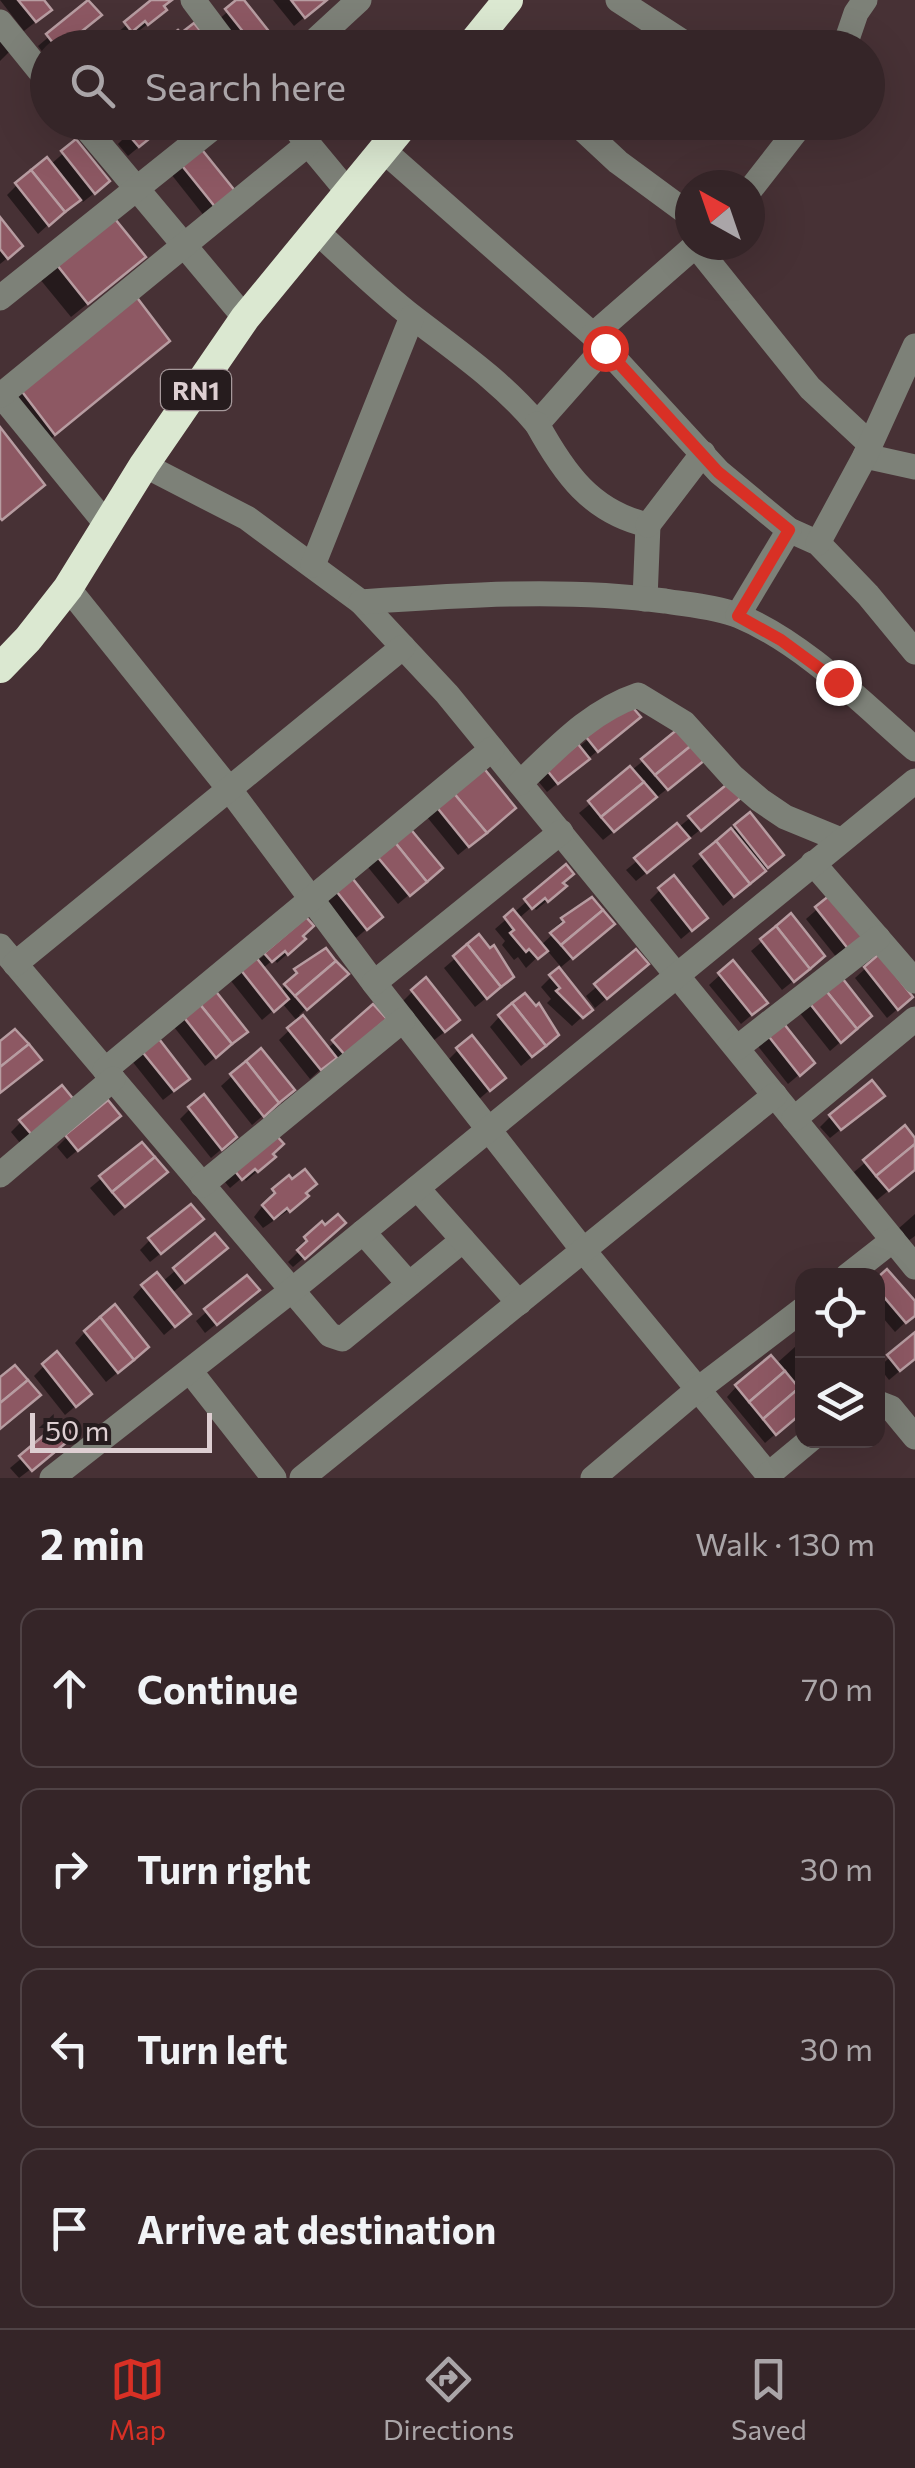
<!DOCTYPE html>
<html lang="en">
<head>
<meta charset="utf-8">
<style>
  :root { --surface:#352528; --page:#403134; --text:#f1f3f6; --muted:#aaa5a8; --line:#4f4245; --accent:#d93025 }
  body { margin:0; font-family:Commissioner,sans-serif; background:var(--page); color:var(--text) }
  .controls { position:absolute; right:30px; bottom:30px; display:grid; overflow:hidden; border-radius:20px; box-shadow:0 10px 40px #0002 }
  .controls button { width:90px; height:90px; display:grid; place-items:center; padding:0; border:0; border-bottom:2px solid var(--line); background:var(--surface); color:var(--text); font:50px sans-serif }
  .compass { position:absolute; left:675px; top:170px; width:90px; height:90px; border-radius:50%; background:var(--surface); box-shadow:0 10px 40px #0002; rotate:320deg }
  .scale { position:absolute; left:30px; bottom:25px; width:182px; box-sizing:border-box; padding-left:10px; border:5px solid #ddced1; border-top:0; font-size:28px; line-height:35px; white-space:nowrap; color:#ddced1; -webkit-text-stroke:8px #261c1e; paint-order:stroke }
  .stop { position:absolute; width:30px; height:30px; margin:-22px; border:8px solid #d93025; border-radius:50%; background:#fff }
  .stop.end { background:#d93025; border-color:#fff; box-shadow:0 2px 10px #0008 }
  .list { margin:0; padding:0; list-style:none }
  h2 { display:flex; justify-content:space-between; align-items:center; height:130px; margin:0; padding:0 40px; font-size:42px }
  h2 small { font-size:32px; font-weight:400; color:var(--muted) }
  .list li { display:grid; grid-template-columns:65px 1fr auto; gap:30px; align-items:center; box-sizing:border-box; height:160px; margin:0 20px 20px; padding:0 20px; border:2px solid var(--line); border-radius:20px }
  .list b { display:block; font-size:38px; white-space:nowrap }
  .list em { font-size:32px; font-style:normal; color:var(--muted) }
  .icon { flex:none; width:55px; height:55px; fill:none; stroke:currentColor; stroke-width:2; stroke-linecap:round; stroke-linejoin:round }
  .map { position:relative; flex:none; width:915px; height:1478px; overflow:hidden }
  .search { position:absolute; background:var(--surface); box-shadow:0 10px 40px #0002; left:30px; right:30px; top:30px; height:110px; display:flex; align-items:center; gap:25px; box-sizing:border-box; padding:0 35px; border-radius:55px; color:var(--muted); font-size:38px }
  .sheet { height:850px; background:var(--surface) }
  nav { display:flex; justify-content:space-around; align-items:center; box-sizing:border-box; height:140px; border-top:2px solid var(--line); background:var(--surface); font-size:28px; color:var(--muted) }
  nav a { display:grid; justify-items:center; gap:5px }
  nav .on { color:var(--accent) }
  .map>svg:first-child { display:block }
</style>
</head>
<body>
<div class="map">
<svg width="915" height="1478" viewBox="0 0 915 1478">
  <rect width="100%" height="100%" fill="#473135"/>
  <g fill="#0007">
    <polygon points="0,0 41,0 38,20 24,31"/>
    <polygon points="155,0 169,0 153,20 136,33 133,30 120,40 116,34"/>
    <polygon points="241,0 263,48 238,48 217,21"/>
    <polygon points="273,0 325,0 294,26"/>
    <polygon points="89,3 60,48 48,48 47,58 38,46"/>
    <polygon points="193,26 206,42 201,48 159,48 177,33 180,37"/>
    <polygon points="0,40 11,50 0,61"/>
    <polygon points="169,122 128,156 118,144 128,134"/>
    <polygon points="76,142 97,191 83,202 79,197 38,234 7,195 17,185 50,165"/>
    <polygon points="181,164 233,192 205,217 171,174"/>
    <polygon points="0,221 10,256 0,264"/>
    <polygon points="55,262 127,272 71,317 39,278"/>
    <polygon points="166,340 33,454 0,411 18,387"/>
    <polygon points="628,706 627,727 547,792 538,781"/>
    <polygon points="643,761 697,765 603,840 579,813"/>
    <polygon points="730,806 636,881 626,870 690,818"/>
    <polygon points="437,807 503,818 458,855 427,817"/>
    <polygon points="749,816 770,865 723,906 692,866"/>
    <polygon points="377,856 429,878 398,904 367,866"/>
    <polygon points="566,867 553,896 536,910 533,906 518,919 540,946 554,933 552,930 576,908 601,934 561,967 546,949 526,968 518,957 514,960 502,945 505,941 495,929"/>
    <polygon points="348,878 369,927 356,938 324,899"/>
    <polygon points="660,890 694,928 681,939 650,900"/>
    <polygon points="830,898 861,937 837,958 806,919"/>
    <polygon points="791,917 812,966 782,990 751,951"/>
    <polygon points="301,936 293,949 277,963 274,959 262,969 280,992 296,971 335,984 299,1015 327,1049 373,1008 383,1019 333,1063 331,1060 310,1079 279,1040 298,1022 282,1003 262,1020 231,981 266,954"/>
    <polygon points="479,938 500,987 475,1007 444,968"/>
    <polygon points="636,953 636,974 595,1008 586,996"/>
    <polygon points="866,968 900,1007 887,1018 855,978"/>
    <polygon points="720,975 754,1013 741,1024 709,985"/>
    <polygon points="551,977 590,1010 572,1026 547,1003 551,999 541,987"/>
    <polygon points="412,992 447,1030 433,1041 402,1002"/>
    <polygon points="809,1002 859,1026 830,1051 799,1012"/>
    <polygon points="500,1016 546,1045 521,1066 490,1027"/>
    <polygon points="184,1017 234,1042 205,1066 174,1027"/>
    <polygon points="780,1024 801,1073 788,1084 757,1045"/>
    <polygon points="142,1050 177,1089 163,1100 132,1061"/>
    <polygon points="458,1050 492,1088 479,1099 448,1060"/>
    <polygon points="232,1076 282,1100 252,1125 221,1086"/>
    <polygon points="71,1101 20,1143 11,1132 21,1122"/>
    <polygon points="871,1105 830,1138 820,1127 830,1117"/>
    <polygon points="190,1109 224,1147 211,1158 180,1119"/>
    <polygon points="107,1126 67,1159 57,1147 67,1137"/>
    <polygon points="905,1129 915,1141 915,1169 877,1200 854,1172"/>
    <polygon points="141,1145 154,1182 114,1216 90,1188"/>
    <polygon points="262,1167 246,1181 243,1177 230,1188 225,1182 236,1172"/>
    <polygon points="274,1191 295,1206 263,1228 254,1217"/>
    <polygon points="915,1214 915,1236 908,1241 898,1229"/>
    <polygon points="322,1224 333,1233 293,1267 288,1262 298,1252 296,1249"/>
    <polygon points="191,1229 150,1262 140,1250 150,1240"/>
    <polygon points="215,1237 214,1258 171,1294 177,1324 164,1335 133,1297 143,1286 162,1282"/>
    <polygon points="886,1272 915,1305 915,1313 895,1332 878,1312 878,1280"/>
    <polygon points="246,1278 246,1300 205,1333 196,1321"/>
    <polygon points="85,1332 136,1357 106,1382 75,1343"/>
    <polygon points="915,1335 915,1358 889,1380 879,1367"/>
    <polygon points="796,1346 802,1354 802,1411 765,1443 727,1397 737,1386 776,1364"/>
    <polygon points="44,1366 78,1404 65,1415 34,1376"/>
    <polygon points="61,1425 61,1446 19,1478 10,1468"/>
  </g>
  <g fill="#8d5863" stroke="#b79ca1" stroke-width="2.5">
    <polygon points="18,0 44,0 52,10 36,22"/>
    <polygon points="88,0 102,15 61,48 57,48 46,34"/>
    <polygon points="151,0 172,0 164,6 167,10 148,25 145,21 132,32 124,22"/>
    <polygon points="236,0 244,0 275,39 264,48 256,48 225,9"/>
    <polygon points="291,0 327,0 305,18"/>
    <polygon points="194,23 202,33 183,48 161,48 158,45 178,30 181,33"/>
    <polygon points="138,122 170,122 139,147 126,132"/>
    <polygon points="76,139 110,181 95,194 61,151"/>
    <polygon points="199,146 236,192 216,208 179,162"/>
    <polygon points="47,157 81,200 65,212 31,170"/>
    <polygon points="31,170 65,212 49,226 15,183"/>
    <polygon points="111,214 146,257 88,304 53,260"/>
    <polygon points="0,217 23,246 8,259 0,249"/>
    <polygon points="132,291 170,341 55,435 17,385"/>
    <polygon points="0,427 45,485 2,520 0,518"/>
    <polygon points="628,702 641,717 598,752 586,737"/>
    <polygon points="684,724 698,740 655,775 641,759"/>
    <polygon points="698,740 711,755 668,790 655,775"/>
    <polygon points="578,744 590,759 558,784 546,769"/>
    <polygon points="482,766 516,808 487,833 452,791"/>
    <polygon points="630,766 644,782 601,817 588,801"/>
    <polygon points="731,781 743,796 701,831 688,816"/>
    <polygon points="644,782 657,797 614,832 601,817"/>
    <polygon points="452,791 487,833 469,847 435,805"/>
    <polygon points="750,812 784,855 768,868 734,825"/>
    <polygon points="677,823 690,838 647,873 634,858"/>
    <polygon points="408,826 443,868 427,882 393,840"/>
    <polygon points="731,828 766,871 750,884 716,841"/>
    <polygon points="393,840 427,882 410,896 375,854"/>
    <polygon points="716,841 750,884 734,897 700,854"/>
    <polygon points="566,864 574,874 563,883 567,886 548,902 545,898 532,909 524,899"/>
    <polygon points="349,874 383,917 367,930 333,887"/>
    <polygon points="674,875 708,918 692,931 658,888"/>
    <polygon points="830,895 864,937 849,950 815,907"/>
    <polygon points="592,897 603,910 561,945 550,933 564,922 561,918"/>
    <polygon points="513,909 548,951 538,959 529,949 526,952 510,933 514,930 504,917"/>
    <polygon points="603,910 615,924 573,959 561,945"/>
    <polygon points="791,913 825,956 810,969 776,926"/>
    <polygon points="306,917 314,926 303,936 306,939 288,955 285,951 272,962 264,953"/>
    <polygon points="776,926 810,969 794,982 760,939"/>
    <polygon points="479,934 490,948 494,945 514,977 501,987 467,944"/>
    <polygon points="467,944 501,987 487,999 453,956"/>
    <polygon points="326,948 336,961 295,996 284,984 297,973 294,969"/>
    <polygon points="636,949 649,964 607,999 594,984"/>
    <polygon points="879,954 913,997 898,1010 864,967"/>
    <polygon points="255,956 289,999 274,1012 240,969"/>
    <polygon points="733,960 768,1003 752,1015 718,973"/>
    <polygon points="336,961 349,974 307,1010 295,996"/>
    <polygon points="559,967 593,1010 583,1018 556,991 560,988 549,975"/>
    <polygon points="839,974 872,1016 857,1029 823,987"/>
    <polygon points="426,977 460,1020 445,1032 411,990"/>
    <polygon points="823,987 857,1029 841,1043 807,1000"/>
    <polygon points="214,989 248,1032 232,1044 198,1002"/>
    <polygon points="525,993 536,1006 539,1003 559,1035 546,1046 512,1003"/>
    <polygon points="198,1002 232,1044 216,1058 182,1015"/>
    <polygon points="512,1003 546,1046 532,1057 498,1015"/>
    <polygon points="373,1004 387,1019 345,1055 332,1040"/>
    <polygon points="303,1015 337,1058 321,1070 287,1028"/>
    <polygon points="781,1020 815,1063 800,1076 766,1033"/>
    <polygon points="15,1029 29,1044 0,1067 0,1041"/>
    <polygon points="156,1035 190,1079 174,1091 140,1049"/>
    <polygon points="472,1035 506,1078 490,1091 456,1048"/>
    <polygon points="29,1044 42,1060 0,1093 0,1067"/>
    <polygon points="261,1048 295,1090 279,1103 246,1061"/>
    <polygon points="246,1061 279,1103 264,1117 230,1074"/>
    <polygon points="872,1080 885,1096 841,1130 829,1115"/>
    <polygon points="62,1085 75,1101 32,1135 19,1120"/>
    <polygon points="204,1094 237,1137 222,1150 188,1107"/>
    <polygon points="108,1100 121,1116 78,1151 65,1135"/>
    <polygon points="905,1125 915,1138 915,1144 876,1176 863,1160"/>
    <polygon points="275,1134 284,1144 273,1154 276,1157 258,1172 255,1169 242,1180 234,1170"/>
    <polygon points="142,1142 155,1157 112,1192 99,1176"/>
    <polygon points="915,1144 915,1170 889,1191 876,1176"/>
    <polygon points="155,1157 168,1172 125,1207 112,1192"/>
    <polygon points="305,1169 317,1184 306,1193 309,1196 290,1212 287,1208 274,1219 262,1205 275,1193 272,1189 289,1175 292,1179"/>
    <polygon points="191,1204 204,1219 161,1254 148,1238"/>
    <polygon points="338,1214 346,1223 305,1259 297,1250 307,1241 304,1237 322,1221 325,1225"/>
    <polygon points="215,1233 228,1248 185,1283 173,1268"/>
    <polygon points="887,1269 915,1301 915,1316 906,1323 878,1290 878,1277"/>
    <polygon points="157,1272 191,1314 175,1327 141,1285"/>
    <polygon points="247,1275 260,1290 217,1325 204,1309"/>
    <polygon points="115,1304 149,1347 134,1360 100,1317"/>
    <polygon points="100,1317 134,1360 118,1373 84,1331"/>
    <polygon points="915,1332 915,1359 900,1371 887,1355"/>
    <polygon points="57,1351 92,1394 76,1407 42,1364"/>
    <polygon points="771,1355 785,1371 749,1402 735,1385"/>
    <polygon points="15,1365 28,1380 0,1403 0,1377"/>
    <polygon points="785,1371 799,1388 763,1419 749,1402"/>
    <polygon points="28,1380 41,1395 0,1429 0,1403"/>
    <polygon points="799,1388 802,1392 802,1413 776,1435 763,1419"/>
    <polygon points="61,1421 74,1436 32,1471 19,1456"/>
  </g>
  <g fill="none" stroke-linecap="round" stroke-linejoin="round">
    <g stroke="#7d8178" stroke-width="25">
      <polyline points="193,0 229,48"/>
      <polyline points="618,0 692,48"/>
      <polyline points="0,22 48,81"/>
      <polyline points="307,48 359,0"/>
      <polyline points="844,48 856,13 865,0"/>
      <polyline points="81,122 245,318"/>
      <polyline points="290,122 348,192"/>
      <polyline points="575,122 618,162 690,215"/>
      <polyline points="383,150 593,335 719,472 789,530 818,543 868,595 915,652"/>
      <polyline points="750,190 803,122"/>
      <path d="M315,230C348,260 379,291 414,318C458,352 501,381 537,424L605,347"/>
      <polyline points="696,246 810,388 869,443"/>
      <polyline points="0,298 220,122"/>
      <polyline points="593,335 696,245"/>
      <polyline points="0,394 107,525"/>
      <polyline points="1,395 308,144"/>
      <path d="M537,424C564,473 591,512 648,525L645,599"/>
      <polyline points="865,456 915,467"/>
      <polyline points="144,465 247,518 361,602 447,694 915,1267"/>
      <polyline points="648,525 703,453"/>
      <polyline points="818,543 865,456 915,346"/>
      <polyline points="313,565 412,317"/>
      <polyline points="68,588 230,790 374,983 583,1250 771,1478"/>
      <path d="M361,602C461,595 564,588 665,601C689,605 717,607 739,616C804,643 863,704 915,749"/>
      <polyline points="738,615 789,530"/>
      <path d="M520,783C556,749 590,711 638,695L684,723L732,776L760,800L785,817L841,840"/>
      <polyline points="813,863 915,981"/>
      <polyline points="0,946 330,1335 342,1339 463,1240"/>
      <polyline points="15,964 403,647"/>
      <polyline points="374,983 561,832"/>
      <polyline points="737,1048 878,938"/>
      <polyline points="105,1070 492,749"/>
      <polyline points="794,1119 915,1019"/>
      <polyline points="0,1175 113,1079"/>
      <polyline points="202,1185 403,1020"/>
      <polyline points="417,1188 519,1303"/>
      <polyline points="363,1232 409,1284"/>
      <polyline points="847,1276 893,1240"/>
      <polyline points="190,1371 274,1478"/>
      <polyline points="878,1403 891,1408 915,1437"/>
      <polyline points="768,1475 810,1440"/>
      <polyline points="52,1478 291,1291 915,781"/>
      <polyline points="302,1478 775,1095"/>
      <polyline points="593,1478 697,1390 802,1310"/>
    </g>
    <g stroke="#dbe8d1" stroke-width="30">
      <polyline points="469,48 508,0"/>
      <polyline points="0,668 28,639 68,588 144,465 245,318 406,122"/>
    </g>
  </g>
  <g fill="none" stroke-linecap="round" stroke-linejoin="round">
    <polyline stroke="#d93025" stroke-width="12" points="605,348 718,472 789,530 738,616 781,640 838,682"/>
  </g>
  <g text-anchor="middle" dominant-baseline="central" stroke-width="8" stroke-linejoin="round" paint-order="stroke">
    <rect fill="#261c1e" stroke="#a6999b" stroke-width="2.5" x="161" y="370" width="70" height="40" rx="8"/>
    <g font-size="25" font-weight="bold" fill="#ddced1">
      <text x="196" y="390">RN1</text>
    </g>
  </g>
</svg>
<div class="controls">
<button><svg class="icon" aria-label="locate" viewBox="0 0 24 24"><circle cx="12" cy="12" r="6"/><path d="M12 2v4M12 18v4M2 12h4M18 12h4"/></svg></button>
<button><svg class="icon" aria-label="layers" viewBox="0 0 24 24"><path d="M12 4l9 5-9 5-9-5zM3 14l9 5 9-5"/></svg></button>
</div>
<svg class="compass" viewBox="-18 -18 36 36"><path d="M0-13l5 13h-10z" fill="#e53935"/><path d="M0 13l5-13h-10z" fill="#aaa5a8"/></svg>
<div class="scale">50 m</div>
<div class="stop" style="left:605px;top:348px"></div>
<div class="stop end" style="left:838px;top:682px"></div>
<div class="search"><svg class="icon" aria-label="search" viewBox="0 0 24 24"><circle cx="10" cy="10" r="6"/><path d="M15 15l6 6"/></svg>Search here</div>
</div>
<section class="sheet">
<h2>2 min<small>Walk · 130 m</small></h2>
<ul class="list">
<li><svg class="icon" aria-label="ahead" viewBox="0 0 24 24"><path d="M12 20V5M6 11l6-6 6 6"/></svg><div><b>Continue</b></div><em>70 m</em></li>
<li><svg class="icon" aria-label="right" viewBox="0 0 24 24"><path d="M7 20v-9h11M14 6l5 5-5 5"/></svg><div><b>Turn right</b></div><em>30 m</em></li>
<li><svg class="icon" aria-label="left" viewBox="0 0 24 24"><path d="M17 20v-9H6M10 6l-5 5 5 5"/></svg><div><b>Turn left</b></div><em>30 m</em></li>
<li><svg class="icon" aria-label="arrive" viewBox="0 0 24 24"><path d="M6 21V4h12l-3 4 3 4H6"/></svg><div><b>Arrive at destination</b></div></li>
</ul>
</section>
<nav>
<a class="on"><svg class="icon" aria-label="map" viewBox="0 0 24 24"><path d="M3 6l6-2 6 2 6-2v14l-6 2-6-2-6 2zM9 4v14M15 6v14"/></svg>Map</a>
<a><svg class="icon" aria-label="directions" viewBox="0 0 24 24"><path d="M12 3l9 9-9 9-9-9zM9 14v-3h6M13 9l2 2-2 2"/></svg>Directions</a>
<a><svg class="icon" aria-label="saved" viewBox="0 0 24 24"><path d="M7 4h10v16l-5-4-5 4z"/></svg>Saved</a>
</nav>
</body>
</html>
